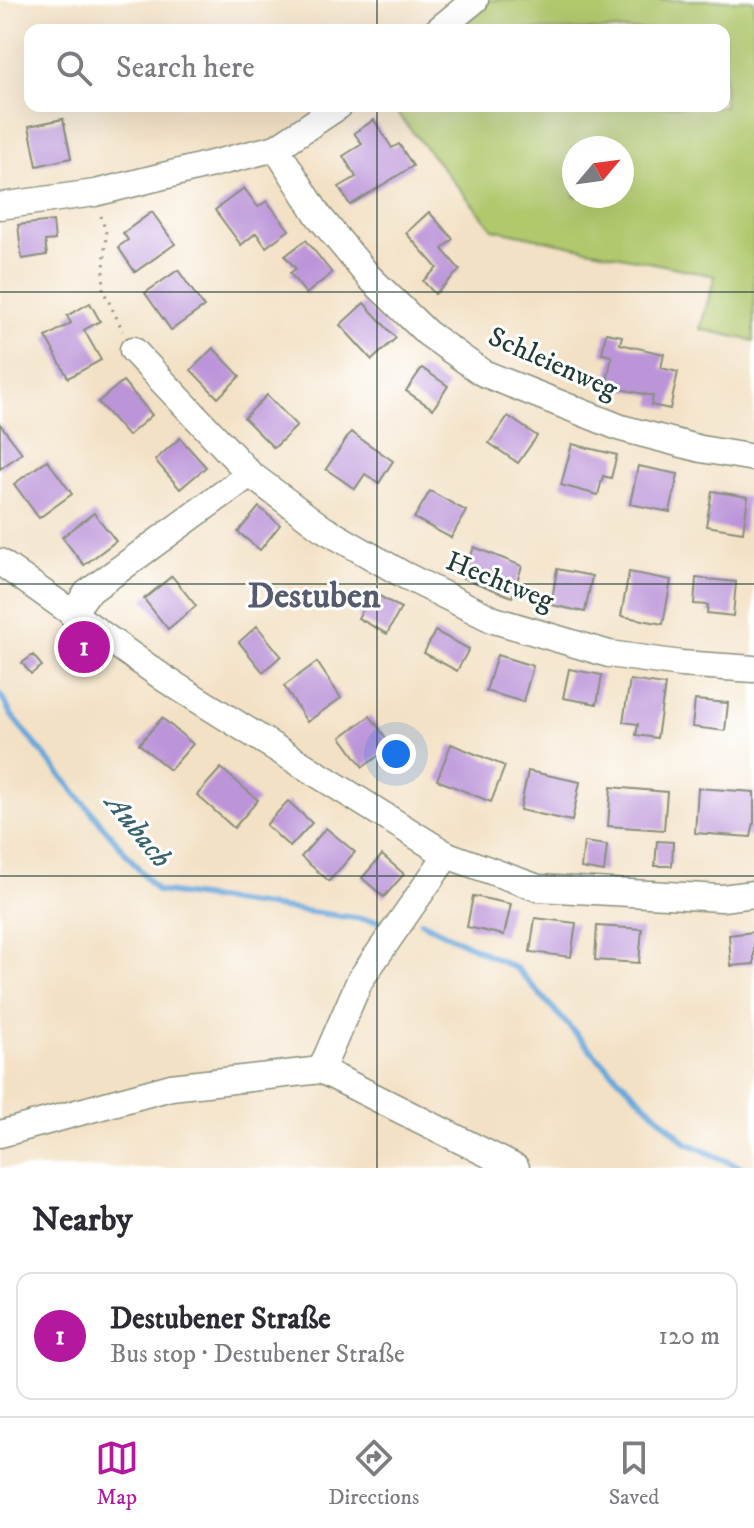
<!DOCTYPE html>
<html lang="en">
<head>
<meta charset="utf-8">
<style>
  :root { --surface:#fff; --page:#f7f7f7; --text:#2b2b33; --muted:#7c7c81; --line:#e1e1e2; --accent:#b5179e }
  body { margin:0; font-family:"IM FELL DW Pica",serif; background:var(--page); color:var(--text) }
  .compass { position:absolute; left:562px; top:136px; width:72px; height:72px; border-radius:50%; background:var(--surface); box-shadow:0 8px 32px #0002; rotate:61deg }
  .you { position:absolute; left:396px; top:754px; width:28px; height:28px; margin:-20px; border:6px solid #fff; border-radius:50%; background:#1a73e8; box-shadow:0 0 0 12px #1a73e833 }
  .badge { display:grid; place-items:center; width:52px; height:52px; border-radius:50%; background:var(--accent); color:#fff; font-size:26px; font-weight:700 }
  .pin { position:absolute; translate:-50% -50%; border:4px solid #fff; box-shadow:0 2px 8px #0006 }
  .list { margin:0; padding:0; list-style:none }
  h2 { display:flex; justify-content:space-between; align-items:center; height:104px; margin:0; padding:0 32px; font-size:34px }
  h2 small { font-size:26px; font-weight:400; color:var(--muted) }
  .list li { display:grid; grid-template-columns:52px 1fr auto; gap:24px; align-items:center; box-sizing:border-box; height:128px; margin:0 16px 16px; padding:0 16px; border:2px solid var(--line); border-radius:16px }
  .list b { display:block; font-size:30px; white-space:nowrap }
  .list p { margin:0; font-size:26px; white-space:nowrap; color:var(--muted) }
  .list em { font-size:26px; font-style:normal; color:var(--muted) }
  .icon { flex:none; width:44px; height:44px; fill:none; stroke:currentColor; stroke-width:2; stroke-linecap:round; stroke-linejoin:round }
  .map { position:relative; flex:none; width:754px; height:1168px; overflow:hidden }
  .search { position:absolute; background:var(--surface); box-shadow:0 8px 32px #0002; left:24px; right:24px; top:24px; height:88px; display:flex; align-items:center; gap:20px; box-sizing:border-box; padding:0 28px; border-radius:16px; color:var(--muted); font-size:30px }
  .sheet { height:248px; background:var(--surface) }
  nav { display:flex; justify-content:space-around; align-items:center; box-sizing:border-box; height:112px; border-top:2px solid var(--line); background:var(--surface); font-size:22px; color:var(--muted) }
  nav a { display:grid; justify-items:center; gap:4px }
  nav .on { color:var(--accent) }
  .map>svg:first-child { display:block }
</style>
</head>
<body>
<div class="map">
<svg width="754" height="1168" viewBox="0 0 754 1168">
  <rect width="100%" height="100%" fill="#fff"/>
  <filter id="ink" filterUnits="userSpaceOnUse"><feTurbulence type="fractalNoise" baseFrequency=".0125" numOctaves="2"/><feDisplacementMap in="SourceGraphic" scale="16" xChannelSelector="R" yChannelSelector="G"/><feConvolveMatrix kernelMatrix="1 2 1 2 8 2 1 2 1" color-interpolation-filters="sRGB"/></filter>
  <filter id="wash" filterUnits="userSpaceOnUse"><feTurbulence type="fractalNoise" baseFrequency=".006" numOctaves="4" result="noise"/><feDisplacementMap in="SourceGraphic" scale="32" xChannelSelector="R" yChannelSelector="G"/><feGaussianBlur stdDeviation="1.8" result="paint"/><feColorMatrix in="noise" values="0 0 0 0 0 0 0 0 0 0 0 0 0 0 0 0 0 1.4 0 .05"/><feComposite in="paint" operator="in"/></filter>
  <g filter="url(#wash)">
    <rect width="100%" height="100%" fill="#f3e1c5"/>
    <path fill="#b1c86d" stroke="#688250" stroke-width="2" fill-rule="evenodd" d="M481,0H754V341L700,329L715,276L493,229L391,106H724V30H431ZM574,148H622V196H574Z"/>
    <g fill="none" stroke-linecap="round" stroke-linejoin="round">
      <g stroke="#67a7da" stroke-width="6">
        <polyline points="0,694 12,716 157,891 385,922"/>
        <polyline points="421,922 517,969 599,1059 685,1142 742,1168"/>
      </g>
    </g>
    <g id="blocks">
      <g fill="#bc95d9">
        <polygon points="63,119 71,158 37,166 29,126"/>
        <polygon points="374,120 392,148 399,144 413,166 350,205 339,187 356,177 343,156 362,144 354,133"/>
        <polygon points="244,188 258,207 267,201 289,230 266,247 256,233 241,245 215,210"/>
        <polygon points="152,212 175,244 135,272 118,247 128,240 123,233"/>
        <polygon points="429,212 453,239 442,249 460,270 435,294 423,281 437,268 406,233"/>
        <polygon points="53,221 55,240 45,241 47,255 22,259 18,225"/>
        <polygon points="306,240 332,273 306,294 290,273 296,269 285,256"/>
        <polygon points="178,270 204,307 171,330 145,293"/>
        <polygon points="90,303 100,321 84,330 101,360 68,378 46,337 71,323 67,316"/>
        <polygon points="364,303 396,338 372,360 340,325"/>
        <polygon points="606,333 622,336 620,344 664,354 661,368 678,372 670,409 651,405 653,396 606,386 612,356 602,354"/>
        <polygon points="213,348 240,376 218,398 191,370"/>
        <polygon points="422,368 448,386 433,409 406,391"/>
        <polygon points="123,381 152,415 128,436 98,402"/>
        <polygon points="267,395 297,426 274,448 244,418"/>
        <polygon points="508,416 537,436 518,463 489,443"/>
        <polygon points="0,424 22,453 0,469"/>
        <polygon points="351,432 393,461 379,483 365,474 355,489 326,469"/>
        <polygon points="180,438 206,467 180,489 155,460"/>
        <polygon points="572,444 617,455 611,478 603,476 598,495 561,485"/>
        <polygon points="47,460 72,494 39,518 14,484"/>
        <polygon points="638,466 678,474 670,512 630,504"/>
        <polygon points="430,491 466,511 451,538 414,518"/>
        <polygon points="712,491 748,497 743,532 706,526"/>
        <polygon points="259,507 280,525 260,550 238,532"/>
        <polygon points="94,513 116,541 84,565 62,537"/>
        <polygon points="474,547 522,566 512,597 463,578"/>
        <polygon points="557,569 592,576 585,612 551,605"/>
        <polygon points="629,572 671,580 663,624 621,616"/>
        <polygon points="172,576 196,606 168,629 144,599"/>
        <polygon points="696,578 736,582 733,616 707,613 708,605 694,604"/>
        <polygon points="372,592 401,608 387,634 358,618"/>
        <polygon points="257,626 281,656 263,672 239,642"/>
        <polygon points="435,631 469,649 457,671 424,653"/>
        <polygon points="33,655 42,666 31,674 22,663"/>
        <polygon points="497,655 533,666 523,702 486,691"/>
        <polygon points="317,662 341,698 307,722 284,686"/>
        <polygon points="569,669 602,675 597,704 563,698"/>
        <polygon points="630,680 665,685 657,738 636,735 638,724 623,722"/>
        <polygon points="695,700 728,703 725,731 692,727"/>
        <polygon points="370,716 392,746 363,767 341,737"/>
        <polygon points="162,718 193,744 170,770 139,744"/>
        <polygon points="451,744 505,766 491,802 437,780"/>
        <polygon points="221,768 258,800 234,828 197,795"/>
        <polygon points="528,771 580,782 572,821 520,810"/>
        <polygon points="611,787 667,792 664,830 608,826"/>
        <polygon points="698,788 754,792 754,823 751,837 695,833"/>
        <polygon points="288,801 312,823 290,847 266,825"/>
        <polygon points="326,828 355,852 329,881 301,857"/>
        <polygon points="657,841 673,842 672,866 655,866"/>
        <polygon points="584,842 607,845 604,872 581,868"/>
        <polygon points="382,855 404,874 384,897 362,878"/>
        <polygon points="473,896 511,904 504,935 467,927"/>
        <polygon points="535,918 576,923 571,957 530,952"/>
        <polygon points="597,926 642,929 639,963 595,960"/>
        <polygon points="754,932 754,964 731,966 729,935"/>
      </g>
    </g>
  </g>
  <g filter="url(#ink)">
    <use href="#blocks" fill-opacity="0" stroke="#898f7c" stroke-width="2"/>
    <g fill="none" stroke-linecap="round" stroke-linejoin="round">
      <g stroke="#898f7c" stroke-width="29">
        <g id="minor">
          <polyline points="438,30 475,0"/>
          <polyline points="276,148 318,215 369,277 427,333 483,373 621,428 701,449 754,458"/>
          <polyline points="0,206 95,193 276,148 339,106"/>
          <polyline points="133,350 250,474"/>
          <polyline points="0,562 165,679 447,855 538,888 722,898 754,894"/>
          <polyline points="72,614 87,593 250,474 322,528 404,575 494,620 609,654 681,664 754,669"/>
          <polyline points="321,1070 360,980 447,855"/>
          <polyline points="0,1134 171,1087 321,1070 516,1168"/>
        </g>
      </g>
      <polyline stroke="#898f7c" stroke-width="3" stroke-dasharray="2 6" stroke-linecap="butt" points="101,216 106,233 103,290 123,331"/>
      <use href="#minor" stroke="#fff" stroke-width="26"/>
    </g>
  </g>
  <path fill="none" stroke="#1f3d34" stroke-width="2" stroke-opacity="0.55" d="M377,0V30M377,106V1168M0,292H754M0,584H754M0,876H754"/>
  <g text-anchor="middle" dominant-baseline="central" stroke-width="6" stroke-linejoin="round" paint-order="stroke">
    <g font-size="28" fill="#1f3d34" stroke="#fff">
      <text transform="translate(553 363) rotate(24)">Schleienweg</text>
      <text transform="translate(500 581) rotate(22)">Hechtweg</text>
    </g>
    <g font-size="30" font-style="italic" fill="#38626e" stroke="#fff">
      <text transform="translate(138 831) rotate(51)">Aubach</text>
    </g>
    <g font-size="36" font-weight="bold" fill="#565c6e" stroke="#fff">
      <text x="314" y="596">Destuben</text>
    </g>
  </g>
</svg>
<svg class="compass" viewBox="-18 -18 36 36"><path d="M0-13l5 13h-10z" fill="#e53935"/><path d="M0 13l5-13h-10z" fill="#7c7c81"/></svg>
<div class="you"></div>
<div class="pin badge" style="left:84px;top:647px">1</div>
<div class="search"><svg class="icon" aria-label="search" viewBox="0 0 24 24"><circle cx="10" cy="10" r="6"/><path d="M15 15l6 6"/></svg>Search here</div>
</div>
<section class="sheet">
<h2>Nearby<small></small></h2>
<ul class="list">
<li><span class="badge">1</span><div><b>Destubener Straße</b><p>Bus stop · Destubener Straße</p></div><em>120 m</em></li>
</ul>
</section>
<nav>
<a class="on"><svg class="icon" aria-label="map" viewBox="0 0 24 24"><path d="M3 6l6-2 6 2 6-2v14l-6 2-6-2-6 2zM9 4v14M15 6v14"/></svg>Map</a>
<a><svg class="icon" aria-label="directions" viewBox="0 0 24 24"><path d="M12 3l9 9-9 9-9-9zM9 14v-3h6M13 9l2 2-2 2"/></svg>Directions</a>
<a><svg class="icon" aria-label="saved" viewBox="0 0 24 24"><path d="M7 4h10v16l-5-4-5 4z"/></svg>Saved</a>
</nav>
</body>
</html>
